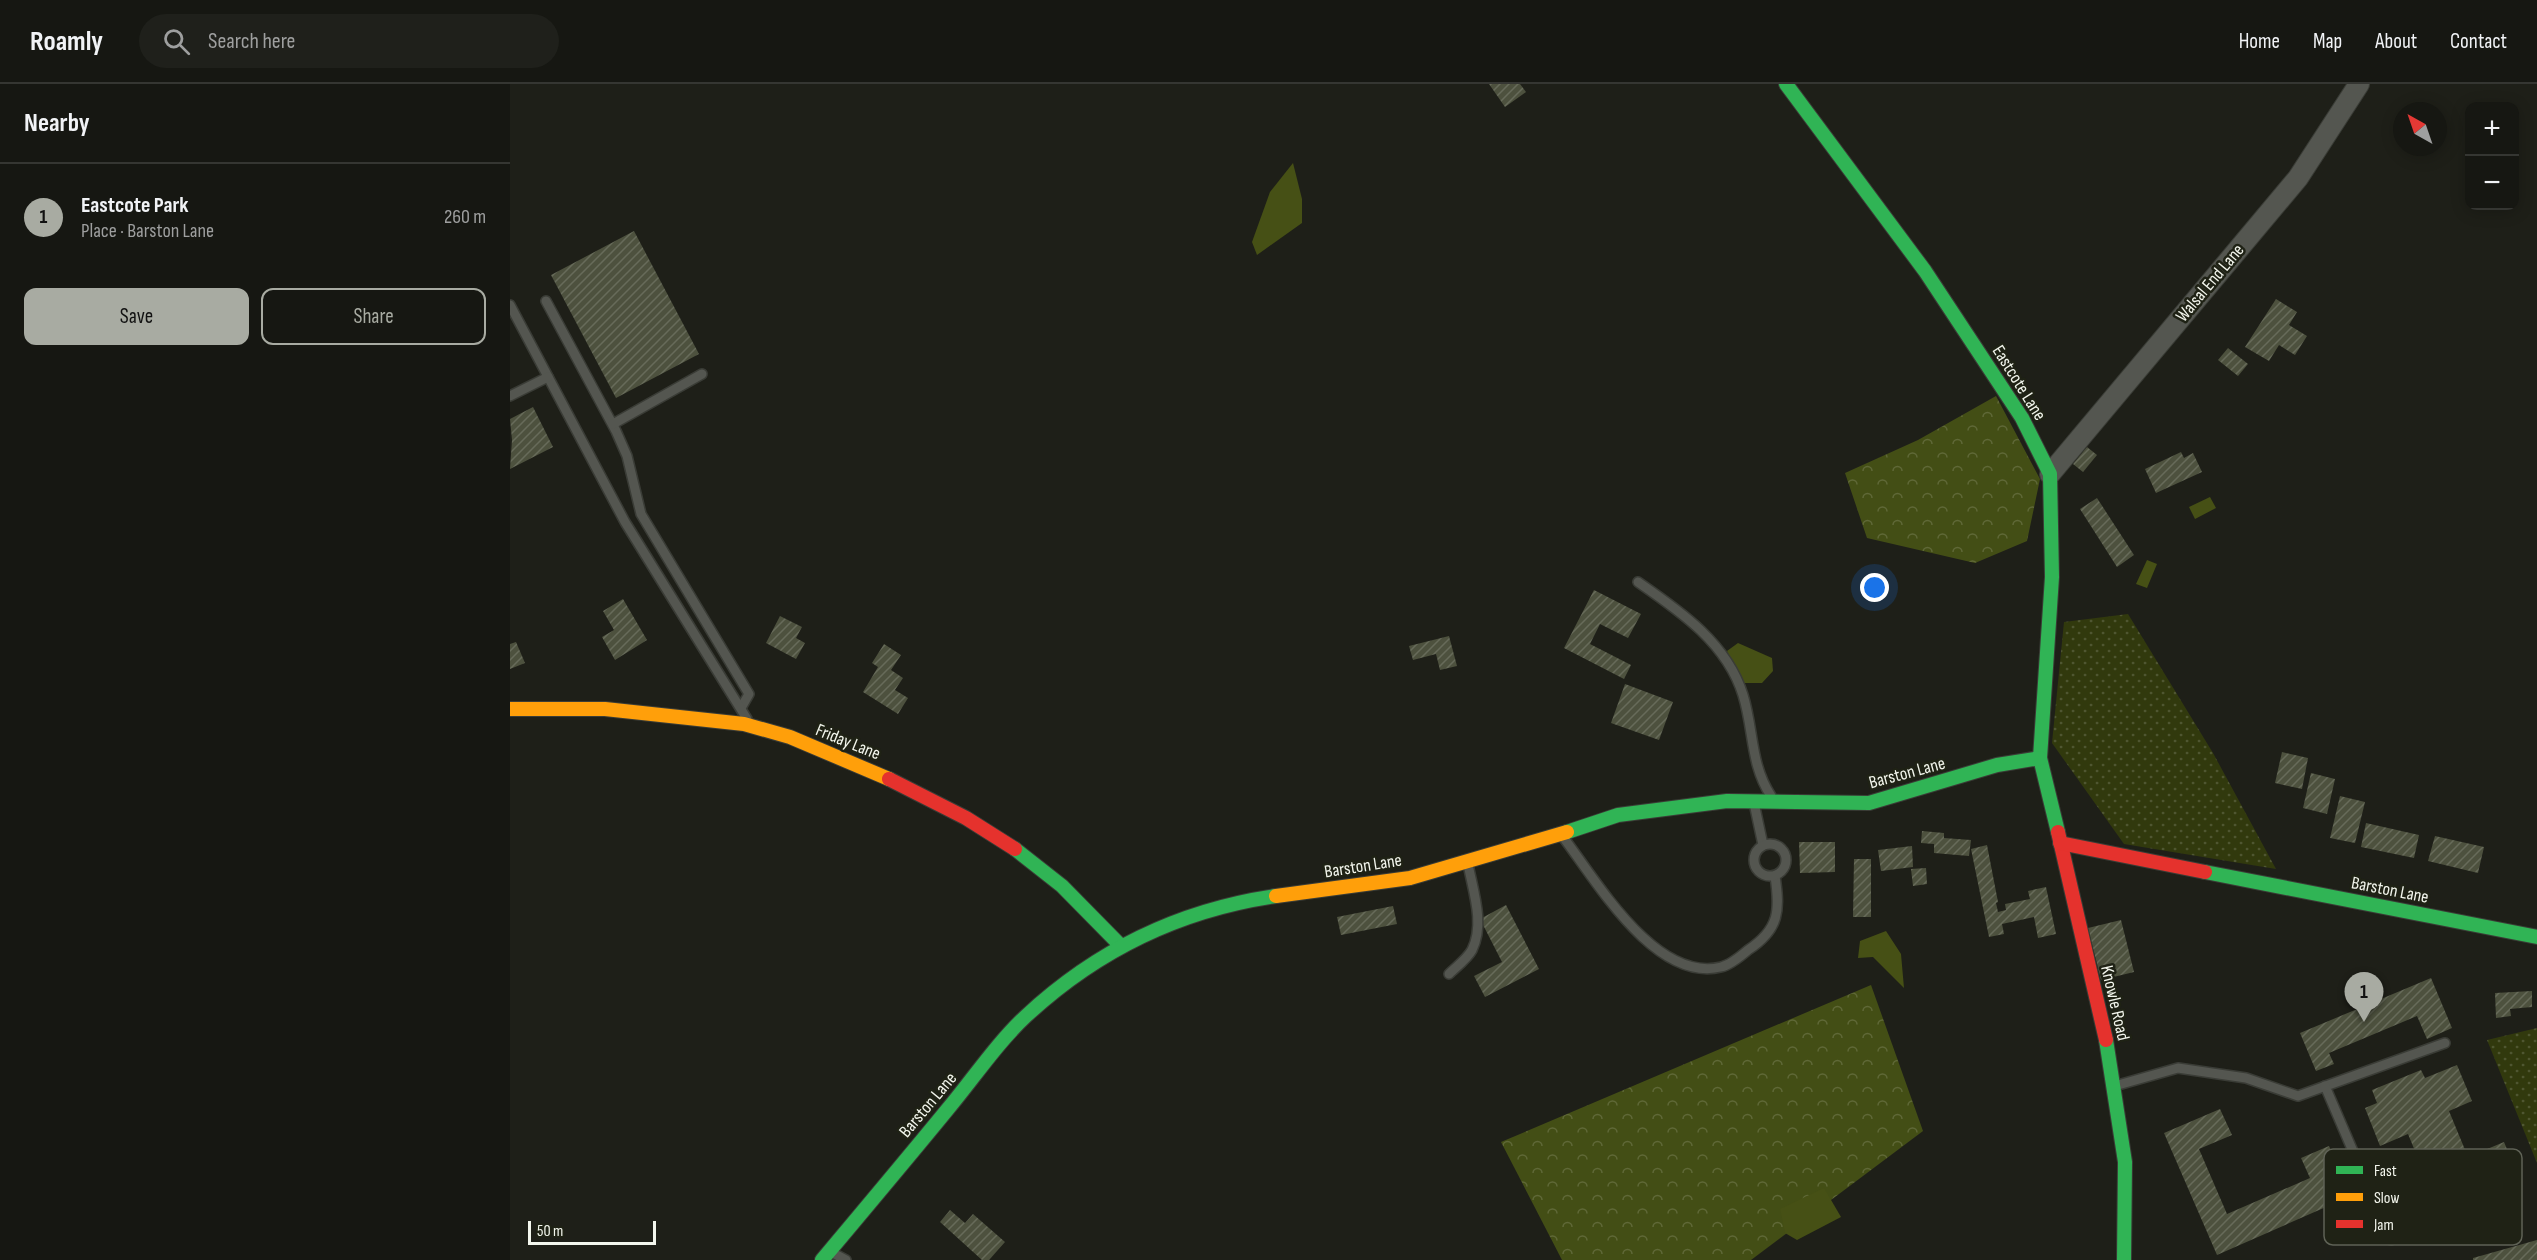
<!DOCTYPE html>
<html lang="en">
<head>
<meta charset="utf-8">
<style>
  :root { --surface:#161712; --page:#1f201b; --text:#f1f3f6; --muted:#9e9f9f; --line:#353632; --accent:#a8aba2 }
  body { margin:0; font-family:"Sofia Sans Condensed",sans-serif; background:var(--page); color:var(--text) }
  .controls { position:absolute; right:18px; top:18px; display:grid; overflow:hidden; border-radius:12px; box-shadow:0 3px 15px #0003 }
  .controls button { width:54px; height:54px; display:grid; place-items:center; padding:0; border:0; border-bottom:2px solid var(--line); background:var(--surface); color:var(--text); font:30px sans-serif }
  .compass { position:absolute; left:1883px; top:18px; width:54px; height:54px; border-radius:50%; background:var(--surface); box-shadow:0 3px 15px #0003; rotate:320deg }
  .scale { position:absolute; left:18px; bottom:15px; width:128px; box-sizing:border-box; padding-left:6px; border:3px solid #f3f6ed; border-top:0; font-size:16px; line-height:21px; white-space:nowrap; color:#f3f6ed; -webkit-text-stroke:4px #1f2215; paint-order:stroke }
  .you { position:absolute; left:1365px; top:504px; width:21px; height:21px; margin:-15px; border:4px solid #fff; border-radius:50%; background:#1a73e8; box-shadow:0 0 0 9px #1a73e833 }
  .badge { display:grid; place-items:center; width:39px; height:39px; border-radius:50%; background:var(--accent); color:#111; font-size:20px; font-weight:700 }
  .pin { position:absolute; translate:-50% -50px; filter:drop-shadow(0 2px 3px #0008) }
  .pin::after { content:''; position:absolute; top:32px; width:21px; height:18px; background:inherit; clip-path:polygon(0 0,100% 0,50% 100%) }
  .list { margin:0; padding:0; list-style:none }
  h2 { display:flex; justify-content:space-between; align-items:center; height:78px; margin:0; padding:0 24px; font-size:26px }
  h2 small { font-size:20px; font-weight:400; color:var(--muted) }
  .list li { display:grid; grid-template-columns:39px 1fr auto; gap:18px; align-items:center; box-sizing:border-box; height:108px; padding:0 24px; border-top:2px solid var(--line) }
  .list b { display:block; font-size:22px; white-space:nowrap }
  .list p { margin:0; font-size:20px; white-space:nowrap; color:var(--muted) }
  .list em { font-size:20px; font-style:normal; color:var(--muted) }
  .actions { display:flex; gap:12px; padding:18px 24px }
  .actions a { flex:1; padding:14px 0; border:2px solid var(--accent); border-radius:12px; text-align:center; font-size:21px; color:var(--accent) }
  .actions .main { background:var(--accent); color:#111 }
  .icon { flex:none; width:33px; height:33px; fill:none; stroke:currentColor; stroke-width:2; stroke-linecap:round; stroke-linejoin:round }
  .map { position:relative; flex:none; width:2027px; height:1176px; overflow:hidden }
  header { display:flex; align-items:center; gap:36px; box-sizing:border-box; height:84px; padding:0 30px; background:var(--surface); border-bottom:2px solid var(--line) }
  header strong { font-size:28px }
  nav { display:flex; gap:33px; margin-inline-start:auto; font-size:21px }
  .search { width:420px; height:54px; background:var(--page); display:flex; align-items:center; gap:15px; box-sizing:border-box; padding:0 21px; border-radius:33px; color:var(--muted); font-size:22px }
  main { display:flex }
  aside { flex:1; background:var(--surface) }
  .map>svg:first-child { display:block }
</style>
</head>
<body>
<header>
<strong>Roamly</strong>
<div class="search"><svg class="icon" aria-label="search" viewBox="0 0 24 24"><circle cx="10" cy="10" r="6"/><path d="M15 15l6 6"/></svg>Search here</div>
<nav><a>Home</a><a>Map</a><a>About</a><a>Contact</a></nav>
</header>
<main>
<aside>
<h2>Nearby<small></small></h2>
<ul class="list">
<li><span class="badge">1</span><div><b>Eastcote Park</b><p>Place · Barston Lane</p></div><em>260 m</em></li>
</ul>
<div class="actions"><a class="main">Save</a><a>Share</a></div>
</aside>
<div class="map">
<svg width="2027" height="1176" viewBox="0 0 2027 1176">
  <defs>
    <pattern id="grass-dots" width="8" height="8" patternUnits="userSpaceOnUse" patternTransform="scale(1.5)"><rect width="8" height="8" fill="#31390d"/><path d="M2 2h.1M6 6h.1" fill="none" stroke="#4f5631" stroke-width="1.8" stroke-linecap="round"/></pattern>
    <pattern id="forest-crowns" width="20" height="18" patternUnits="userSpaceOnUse" patternTransform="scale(1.5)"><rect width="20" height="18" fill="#434e15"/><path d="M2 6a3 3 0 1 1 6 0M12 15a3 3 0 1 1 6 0" fill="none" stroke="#5f6837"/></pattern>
    <pattern id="building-hatch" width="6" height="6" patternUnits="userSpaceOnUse" patternTransform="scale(1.5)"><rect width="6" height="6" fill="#4d513e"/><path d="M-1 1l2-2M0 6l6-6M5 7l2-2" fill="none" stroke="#676b5a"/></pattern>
  </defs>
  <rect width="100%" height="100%" fill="#1e1f18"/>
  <g fill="url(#grass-dots)">
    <polygon points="1618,530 1703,669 1766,785 1614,760 1542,659 1554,538"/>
    <polygon points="2027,944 2027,1079 1977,956"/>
  </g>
  <g fill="url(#forest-crowns)">
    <polygon points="1486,312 1530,395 1517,457 1465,479 1357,454 1335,389 1408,356"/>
    <polygon points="1361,901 1413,1047 1241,1176 1052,1176 991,1058"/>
  </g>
  <g fill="#465015">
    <polygon points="783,79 792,115 792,139 747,171 742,158 760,108"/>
    <polygon points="1700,413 1706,424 1685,435 1679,423"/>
    <polygon points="1637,476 1647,480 1637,504 1626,500"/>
    <polygon points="1228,559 1262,574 1263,587 1252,599 1231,599 1217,567"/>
    <polygon points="1376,847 1391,870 1394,904 1363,873 1348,874 1350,857"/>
    <polygon points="1314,1104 1331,1133 1287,1156 1275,1149 1270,1125"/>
  </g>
  <g fill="url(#building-hatch)">
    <polygon points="979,0 1010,0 1016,8 995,23"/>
    <polygon points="124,147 189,270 106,314 41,191"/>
    <polygon points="1766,215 1787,228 1779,241 1797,252 1785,271 1769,261 1759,277 1735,263"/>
    <polygon points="1718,264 1738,280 1728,292 1708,276"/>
    <polygon points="23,323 43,363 0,385 2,356 0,335"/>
    <polygon points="1577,363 1587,371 1573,388 1563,380"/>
    <polygon points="1671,368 1674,374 1683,369 1692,388 1646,409 1635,385"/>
    <polygon points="1587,414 1624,471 1607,483 1570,425"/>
    <polygon points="1084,506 1131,530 1118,554 1090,540 1080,560 1121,581 1114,595 1054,564"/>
    <polygon points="113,515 137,556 105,576 92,553 104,546 93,527"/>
    <polygon points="270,532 292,543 286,554 295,559 286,575 256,559"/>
    <polygon points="939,552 947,582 930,586 926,570 903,576 899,562"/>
    <polygon points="6,558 15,579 0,585 0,560"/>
    <polygon points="374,560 391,571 381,586 393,594 385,606 398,614 388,630 353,608 368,583 362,579"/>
    <polygon points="1115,600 1163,618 1149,656 1101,639"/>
    <polygon points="1772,668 1798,674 1792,705 1765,699"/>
    <polygon points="1801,689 1825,695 1817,730 1793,724"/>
    <polygon points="1830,712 1855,718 1845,759 1820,754"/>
    <polygon points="1856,739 1909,751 1904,774 1851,763"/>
    <polygon points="1412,747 1434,749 1434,754 1461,756 1459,772 1424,769 1424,760 1411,759"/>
    <polygon points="1925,752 1974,763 1968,789 1918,777"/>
    <polygon points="1289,758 1325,758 1325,788 1290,789"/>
    <polygon points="1477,761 1488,818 1486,819 1488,828 1496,826 1495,820 1520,815 1518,807 1536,803 1546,850 1528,854 1524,833 1492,840 1494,850 1479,853 1461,765"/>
    <polygon points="1402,762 1403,783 1371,787 1368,766"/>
    <polygon points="1344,775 1361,775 1361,833 1343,833"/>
    <polygon points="1416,784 1417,800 1403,802 1401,785"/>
    <polygon points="996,821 1029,885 975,913 964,892 992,878 970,835"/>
    <polygon points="883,822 887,840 831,851 827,833"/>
    <polygon points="1611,836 1624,888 1591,896 1578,844"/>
    <polygon points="1921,894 1942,944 1917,955 1907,932 1819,969 1824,980 1806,987 1790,949"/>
    <polygon points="2022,907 2022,923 2000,925 2001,932 1986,934 1985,909"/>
    <polygon points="1947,981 1962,1017 1939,1027 1958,1073 1994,1058 2011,1099 1894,1148 1873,1100 1912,1084 1898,1050 1870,1062 1855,1024 1867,1019 1862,1006 1911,986 1915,994"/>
    <polygon points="1710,1025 1722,1051 1689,1065 1717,1130 1800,1094 1791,1074 1819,1062 1841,1112 1707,1171 1654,1049"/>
    <polygon points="440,1126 455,1139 463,1130 495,1158 479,1176 472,1176 430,1138"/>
    <polygon points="2027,1156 2027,1176 1963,1176 1963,1174"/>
  </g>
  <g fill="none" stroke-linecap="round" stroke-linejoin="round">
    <g stroke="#3a3c36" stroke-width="12">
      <g id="lane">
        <polyline points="36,217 106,347 117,372 131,430 239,610 231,624"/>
        <polyline points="0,221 115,438 237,635"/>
        <polyline points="0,312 38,293"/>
        <polyline points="103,340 192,290"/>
        <path d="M1128,498C1170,527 1217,559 1233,611C1244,646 1240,680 1261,712"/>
        <polyline points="1244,719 1253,761"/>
        <path d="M1053,753C1086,796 1145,899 1211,883C1220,881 1231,872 1238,866C1270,845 1270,826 1265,792"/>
        <circle cx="1260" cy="776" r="16"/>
        <path d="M939,890C946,883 957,875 962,866C975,840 963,807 958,780"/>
        <polyline points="1608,1001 1668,984 1736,994 1788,1012 1935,959"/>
        <polyline points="1815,1002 1881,1156"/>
        <polyline points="321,1168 336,1176"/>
      </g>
    </g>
    <g stroke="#3a3c36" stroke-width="22">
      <polyline id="street" points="1540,390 1788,94 1849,0"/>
    </g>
    <g stroke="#3a3c36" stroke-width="16">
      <g id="fast">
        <polyline points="1276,0 1415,187 1512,334 1540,390 1542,493 1530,674 1548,748"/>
        <polyline points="1057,748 1108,731 1217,717 1359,719 1487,681 1530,674"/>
        <polyline points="505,765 552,802 610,861"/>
        <polyline points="1695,788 2027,853"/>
        <polyline points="1596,956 1615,1078 1614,1176"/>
        <path d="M312,1176C354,1126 396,1076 437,1026C463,995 487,959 516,932C587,866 669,826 766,812"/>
      </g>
    </g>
    <g stroke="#3a3c36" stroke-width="16">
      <g id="slow">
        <polyline points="0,625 95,625 234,640 280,653 379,695"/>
        <polyline points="766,812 900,794 1057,748"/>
      </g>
    </g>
    <g stroke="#3a3c36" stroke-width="16">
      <g id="jam">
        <polyline points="379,695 456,734 505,765"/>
        <polyline points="1548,748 1596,956"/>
        <polyline points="1550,759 1695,788"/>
      </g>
    </g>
    <use href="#lane" stroke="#545650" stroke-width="9"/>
    <use href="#street" stroke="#545650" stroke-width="20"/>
    <use href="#fast" stroke="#30b455" stroke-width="14"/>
    <use href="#slow" stroke="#ff9f0a" stroke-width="14"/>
    <use href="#jam" stroke="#e5322d" stroke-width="14"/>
  </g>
  <g text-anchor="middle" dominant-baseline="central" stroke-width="5" stroke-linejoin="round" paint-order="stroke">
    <g font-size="18" fill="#f3f6ed" stroke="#1f2215">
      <text transform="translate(1700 199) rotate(-50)">Walsal End Lane</text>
      <text transform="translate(1509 299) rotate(58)">Eastcote Lane</text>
      <text transform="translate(338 658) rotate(22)">Friday Lane</text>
      <text transform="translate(1397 689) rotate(-15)">Barston Lane</text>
      <text transform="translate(853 782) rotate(-9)">Barston Lane</text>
      <text transform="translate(1880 806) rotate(11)">Barston Lane</text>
      <text transform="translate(1605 919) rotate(77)">Knowle Road</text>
      <text transform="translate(418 1021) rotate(-50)">Barston Lane</text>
    </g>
  </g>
  <rect x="1814" y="1065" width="198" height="96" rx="9" fill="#1f2215" stroke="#5f6256" stroke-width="1.5"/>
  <rect x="1826" y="1082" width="27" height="8" fill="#30b455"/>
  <rect x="1826" y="1109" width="27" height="8" fill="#ff9f0a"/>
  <rect x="1826" y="1136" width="27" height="8" fill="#e5322d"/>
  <g font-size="16" fill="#f3f6ed">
    <text x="1864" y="1092">Fast</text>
    <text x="1864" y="1119">Slow</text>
    <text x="1864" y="1146">Jam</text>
  </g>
</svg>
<div class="controls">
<button>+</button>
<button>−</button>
</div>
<svg class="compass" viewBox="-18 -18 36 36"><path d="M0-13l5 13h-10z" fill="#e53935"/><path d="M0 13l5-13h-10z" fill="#9e9f9f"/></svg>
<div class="scale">50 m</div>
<div class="you"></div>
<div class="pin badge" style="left:1854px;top:938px">1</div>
</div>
</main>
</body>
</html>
